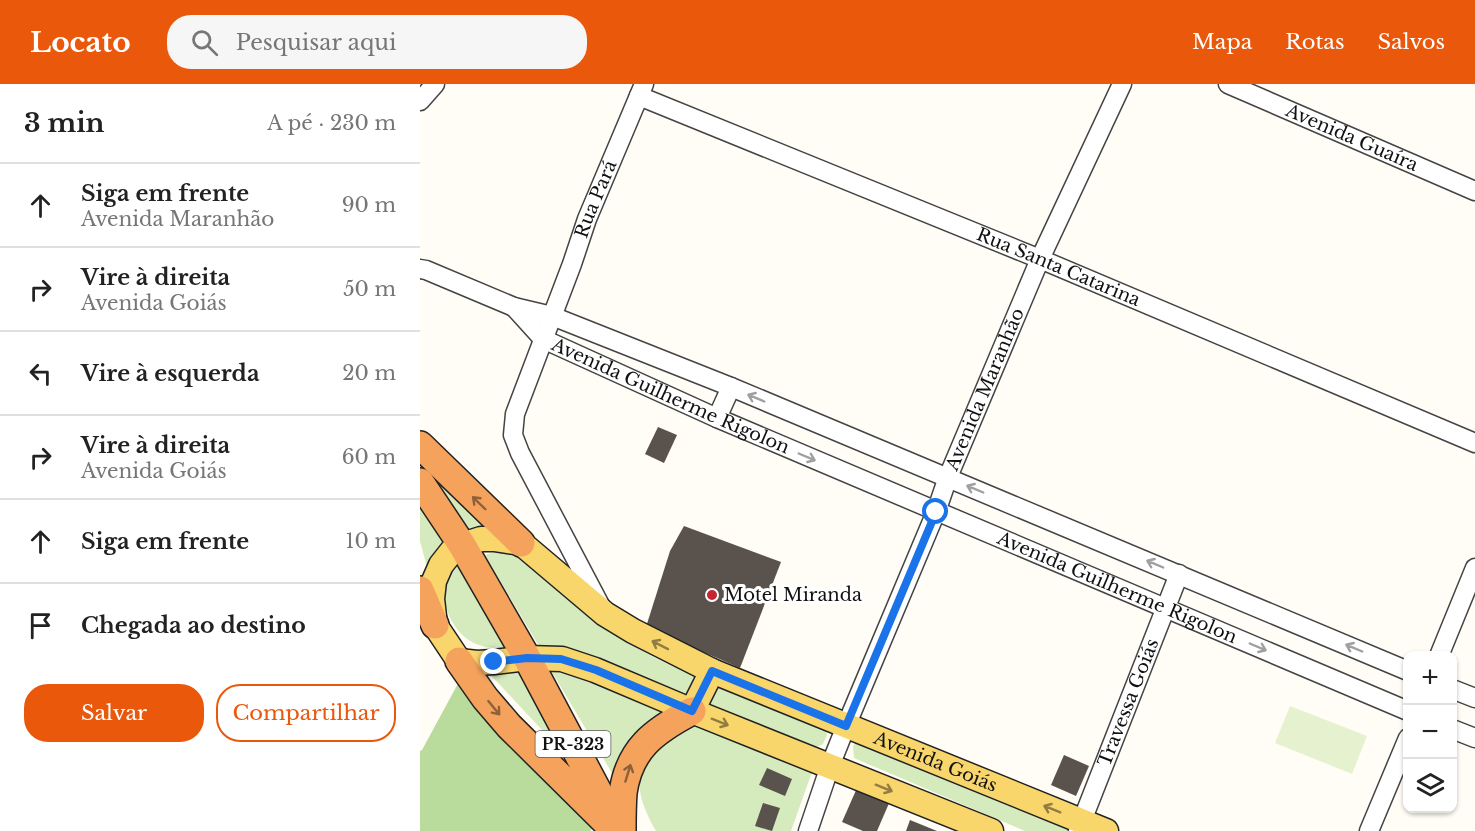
<!DOCTYPE html>
<html lang="pt">
<head>
<meta charset="utf-8">
<style>
  :root { --surface:#fff; --page:#f6f6f6; --text:#222; --muted:#767676; --line:#e0e0e0; --accent:#ea580c }
  body { margin:0; font-family:"Libre Baskerville",serif; background:var(--page); color:var(--text) }
  .controls { position:absolute; right:18px; bottom:18px; display:grid; overflow:hidden; border-radius:12px; box-shadow:0 2px 4px #0004 }
  .controls button { width:54px; height:54px; display:grid; place-items:center; padding:0; border:0; border-bottom:2px solid var(--line); background:var(--surface); color:var(--text); font:30px sans-serif }
  .stop { position:absolute; width:18px; height:18px; margin:-14px; border:4px solid #1a73e8; border-radius:50%; background:#fff }
  .stop.end { background:#1a73e8; border-color:#fff; box-shadow:0 2px 6px #0008 }
  .list { margin:0; padding:0; list-style:none }
  h2 { display:flex; justify-content:space-between; align-items:center; height:78px; margin:0; padding:0 24px; font-size:26px }
  h2 small { font-size:20px; font-weight:400; color:var(--muted) }
  .list li { display:grid; grid-template-columns:39px 1fr auto; gap:18px; align-items:center; box-sizing:border-box; height:84px; padding:0 24px; border-top:2px solid var(--line) }
  .list b { display:block; font-size:22px; white-space:nowrap }
  .list p { margin:0; font-size:20px; white-space:nowrap; color:var(--muted) }
  .list em { font-size:20px; font-style:normal; color:var(--muted) }
  .actions { display:flex; gap:12px; padding:18px 24px }
  .actions a { flex:1; padding:14px 0; border:2px solid var(--accent); border-radius:24px; text-align:center; font-size:21px; color:var(--accent) }
  .actions .main { background:var(--accent); color:#fff }
  .icon { flex:none; width:33px; height:33px; fill:none; stroke:currentColor; stroke-width:2; stroke-linecap:round; stroke-linejoin:round }
  .map { position:relative; flex:none; width:1055px; height:747px; overflow:hidden }
  header { display:flex; align-items:center; gap:36px; box-sizing:border-box; height:84px; padding:0 30px; background:var(--accent); color:#fff }
  header strong { font-size:28px }
  nav { display:flex; gap:33px; margin-inline-start:auto; font-size:21px }
  .search { width:420px; height:54px; background:var(--page); display:flex; align-items:center; gap:15px; box-sizing:border-box; padding:0 21px; border-radius:24px; color:var(--muted); font-size:22px }
  main { display:flex }
  aside { flex:1; background:var(--surface) }
  .map>svg:first-child { display:block }
</style>
</head>
<body>
<header>
<strong>Locato</strong>
<div class="search"><svg class="icon" aria-label="search" viewBox="0 0 24 24"><circle cx="10" cy="10" r="6"/><path d="M15 15l6 6"/></svg>Pesquisar aqui</div>
<nav><a>Mapa</a><a>Rotas</a><a>Salvos</a></nav>
</header>
<main>
<aside>
<h2>3 min<small>A pé · 230 m</small></h2>
<ul class="list">
<li><svg class="icon" aria-label="ahead" viewBox="0 0 24 24"><path d="M12 20V5M6 11l6-6 6 6"/></svg><div><b>Siga em frente</b><p>Avenida Maranhão</p></div><em>90 m</em></li>
<li><svg class="icon" aria-label="right" viewBox="0 0 24 24"><path d="M7 20v-9h11M14 6l5 5-5 5"/></svg><div><b>Vire à direita</b><p>Avenida Goiás</p></div><em>50 m</em></li>
<li><svg class="icon" aria-label="left" viewBox="0 0 24 24"><path d="M17 20v-9H6M10 6l-5 5 5 5"/></svg><div><b>Vire à esquerda</b></div><em>20 m</em></li>
<li><svg class="icon" aria-label="right" viewBox="0 0 24 24"><path d="M7 20v-9h11M14 6l5 5-5 5"/></svg><div><b>Vire à direita</b><p>Avenida Goiás</p></div><em>60 m</em></li>
<li><svg class="icon" aria-label="ahead" viewBox="0 0 24 24"><path d="M12 20V5M6 11l6-6 6 6"/></svg><div><b>Siga em frente</b></div><em>10 m</em></li>
<li><svg class="icon" aria-label="arrive" viewBox="0 0 24 24"><path d="M6 21V4h12l-3 4 3 4H6"/></svg><div><b>Chegada ao destino</b></div></li>
</ul>
<div class="actions"><a class="main">Salvar</a><a>Compartilhar</a></div>
</aside>
<div class="map">
<svg width="1055" height="747" viewBox="0 0 1055 747">
  <rect width="100%" height="100%" fill="#fffdf5"/>
  <g fill="#d5ebbd">
    <polygon points="1,376 69,442 49,448"/>
    <polygon points="0,413 26,453 15,467 7,483 0,457"/>
    <polygon points="74,468 83,469 103,475 180,539 206,558 237,575 279,594 269,614 120,564 65,471"/>
    <path d="M41,473L94,563C81,564 68,565 56,560C32,550 18,517 27,492C30,485 36,479 41,473Z"/>
    <polygon points="102,580 165,692 66,586"/>
    <polygon points="129,583 145,586 249,627 195,694"/>
    <polygon points="298,598 405,642 407,651 403,660 395,664 289,620"/>
    <path d="M277,641L392,688L371,747H236C225,728 213,702 223,681C228,671 249,652 257,642Z"/>
    <polygon points="439,655 648,743 647,747 605,747 434,674 433,662"/>
  </g>
  <polygon fill="#b9dc9c" points="41,594 98,668 172,745 170,747 0,747 0,667 2,666"/>
  <polygon fill="#e6f2cf" points="870,622 947,652 932,690 855,659"/>
  <g fill="#5a524d">
    <polygon points="238,343 257,351 244,379 225,370"/>
    <polygon points="264,442 361,478 320,584 226,543 250,467"/>
    <polygon points="644,671 669,682 656,712 631,701"/>
    <polygon points="347,684 372,695 365,712 339,701"/>
    <polygon points="437,704 470,717 457,747 443,747 422,738"/>
    <polygon points="343,719 360,724 352,747 335,742"/>
    <polygon points="490,736 517,747 486,747"/>
  </g>
  <g fill="none" stroke-linecap="round" stroke-linejoin="round">
    <g stroke="#444" stroke-width="21">
      <g id="minor">
        <path id="s1" d="M808,0L1055,107"/>
        <path id="s2" d="M219,12L620,175L1055,359"/>
        <polyline points="0,17 15,0"/>
        <polyline points="0,185 6,186 94,223 132,232 311,303 988,587"/>
        <path id="s3" d="M94,223L123,255L297,334L988,627"/>
        <polyline points="297,334 311,303"/>
        <path id="s4" d="M181,523L100,369L93,351L95,330L152,180L167,135L224,0"/>
        <polyline points="1019,572 1055,484"/>
        <polyline points="1032,605 1055,614"/>
        <polyline points="1032,645 1055,654"/>
        <path id="s5" d="M388,747L410,682L426,642L516,428L528,393L620,175L702,0"/>
        <path id="s6" d="M658,747L759,490"/>
        <polyline points="949,747 988,654"/>
      </g>
    </g>
    <g stroke="#222" stroke-width="27">
      <g id="major">
        <polyline points="272,627 292,587"/>
        <path id="s7" d="M571,747L272,627L175,586L142,575L107,574L74,578L57,579L39,577L15,541L12,515L14,497L21,481L32,467L42,461L61,455H74L101,459L185,530L213,547L292,587L686,747"/>
      </g>
    </g>
    <g stroke="#222" stroke-width="30">
      <g id="highway">
        <polyline points="0,361 101,459"/>
        <polyline points="0,398 42,461 107,574 199,747"/>
        <polyline points="0,506 15,541"/>
        <polyline points="39,577 65,614 89,642 186,738"/>
        <path d="M202,747C202,735 202,722 203,709C209,665 234,647 272,627"/>
      </g>
    </g>
    <use href="#minor" stroke="#fff" stroke-width="18"/>
    <use href="#major" stroke="#f9d66b" stroke-width="24"/>
    <use href="#highway" stroke="#f5a25d" stroke-width="27"/>
  </g>
  <defs><path id="oneway-shaft" d="M-6 0H5M1.5-3L5.5 0L1.5 3" fill="none" stroke-width="1.6" stroke-linecap="round" stroke-linejoin="round" transform="scale(1.5)"/></defs>
  <g stroke="#a0a0a0">
    <use href="#oneway-shaft" transform="translate(336 314) rotate(-157)"/>
    <use href="#oneway-shaft" transform="translate(387 373) rotate(23)"/>
    <use href="#oneway-shaft" transform="translate(555 405) rotate(-157)"/>
    <use href="#oneway-shaft" transform="translate(735 480) rotate(-157)"/>
    <use href="#oneway-shaft" transform="translate(838 563) rotate(23)"/>
    <use href="#oneway-shaft" transform="translate(934 564) rotate(-157)"/>
  </g>
  <g stroke="#8e613b">
    <use href="#oneway-shaft" transform="translate(59 419) rotate(-136)"/>
    <use href="#oneway-shaft" transform="translate(74 624) rotate(51)"/>
    <use href="#oneway-shaft" transform="translate(208 689) rotate(-73)"/>
  </g>
  <g stroke="#917d42">
    <use href="#oneway-shaft" transform="translate(240 561) rotate(-153)"/>
    <use href="#oneway-shaft" transform="translate(300 638) rotate(22)"/>
    <use href="#oneway-shaft" transform="translate(464 704) rotate(22)"/>
    <use href="#oneway-shaft" transform="translate(632 725) rotate(-158)"/>
  </g>
  <g fill="none" stroke-linecap="round" stroke-linejoin="round">
    <polyline stroke="#1a73e8" stroke-width="8" points="74,578 107,574 141,575 176,586 272,627 292,587 426,642 516,428"/>
  </g>
  <circle fill="#c4262e" stroke="#fff" stroke-width="2" cx="292" cy="511" r="6"/>
  <g text-anchor="middle" dominant-baseline="central" stroke-width="6" stroke-linejoin="round" paint-order="stroke">
    <rect fill="#fff" stroke="#585858" stroke-width="1.5" x="115.5" y="647" width="75" height="26" rx="4.5"/>
    <g font-size="16" font-weight="bold" fill="#111">
      <text x="153" y="660">PR-323</text>
    </g>
    <g font-size="18" fill="#111" stroke="#fff">
      <text stroke="none"><textPath href="#s1" startOffset="135">Avenida Guaíra</textPath></text>
      <text stroke="none"><textPath href="#s4" startOffset="444">Rua Pará</textPath></text>
      <text stroke="none"><textPath href="#s2" startOffset="453">Rua Santa Catarina</textPath></text>
      <text stroke="none"><textPath href="#s5" startOffset="476">Avenida Maranhão</textPath></text>
      <text stroke="none"><textPath href="#s3" startOffset="183">Avenida Guilherme Rigolon</textPath></text>
      <text stroke="none"><textPath href="#s3" startOffset="669">Avenida Guilherme Rigolon</textPath></text>
      <text stroke="none"><textPath href="#s6" startOffset="138">Travessa Goiás</textPath></text>
      <text stroke="none"><textPath href="#s7" startOffset="1233">Avenida Goiás</textPath></text>
    </g>
    <g font-size="18" fill="#111" stroke="#fff" text-anchor="start">
      <text x="304" y="511">Motel Miranda</text>
    </g>
  </g>
</svg>
<div class="controls">
<button>+</button>
<button>−</button>
<button><svg class="icon" aria-label="layers" viewBox="0 0 24 24"><path d="M12 4l9 5-9 5-9-5zM3 14l9 5 9-5"/></svg></button>
</div>
<div class="stop" style="left:516px;top:428px"></div>
<div class="stop end" style="left:74px;top:578px"></div>
</div>
</main>
</body>
</html>
